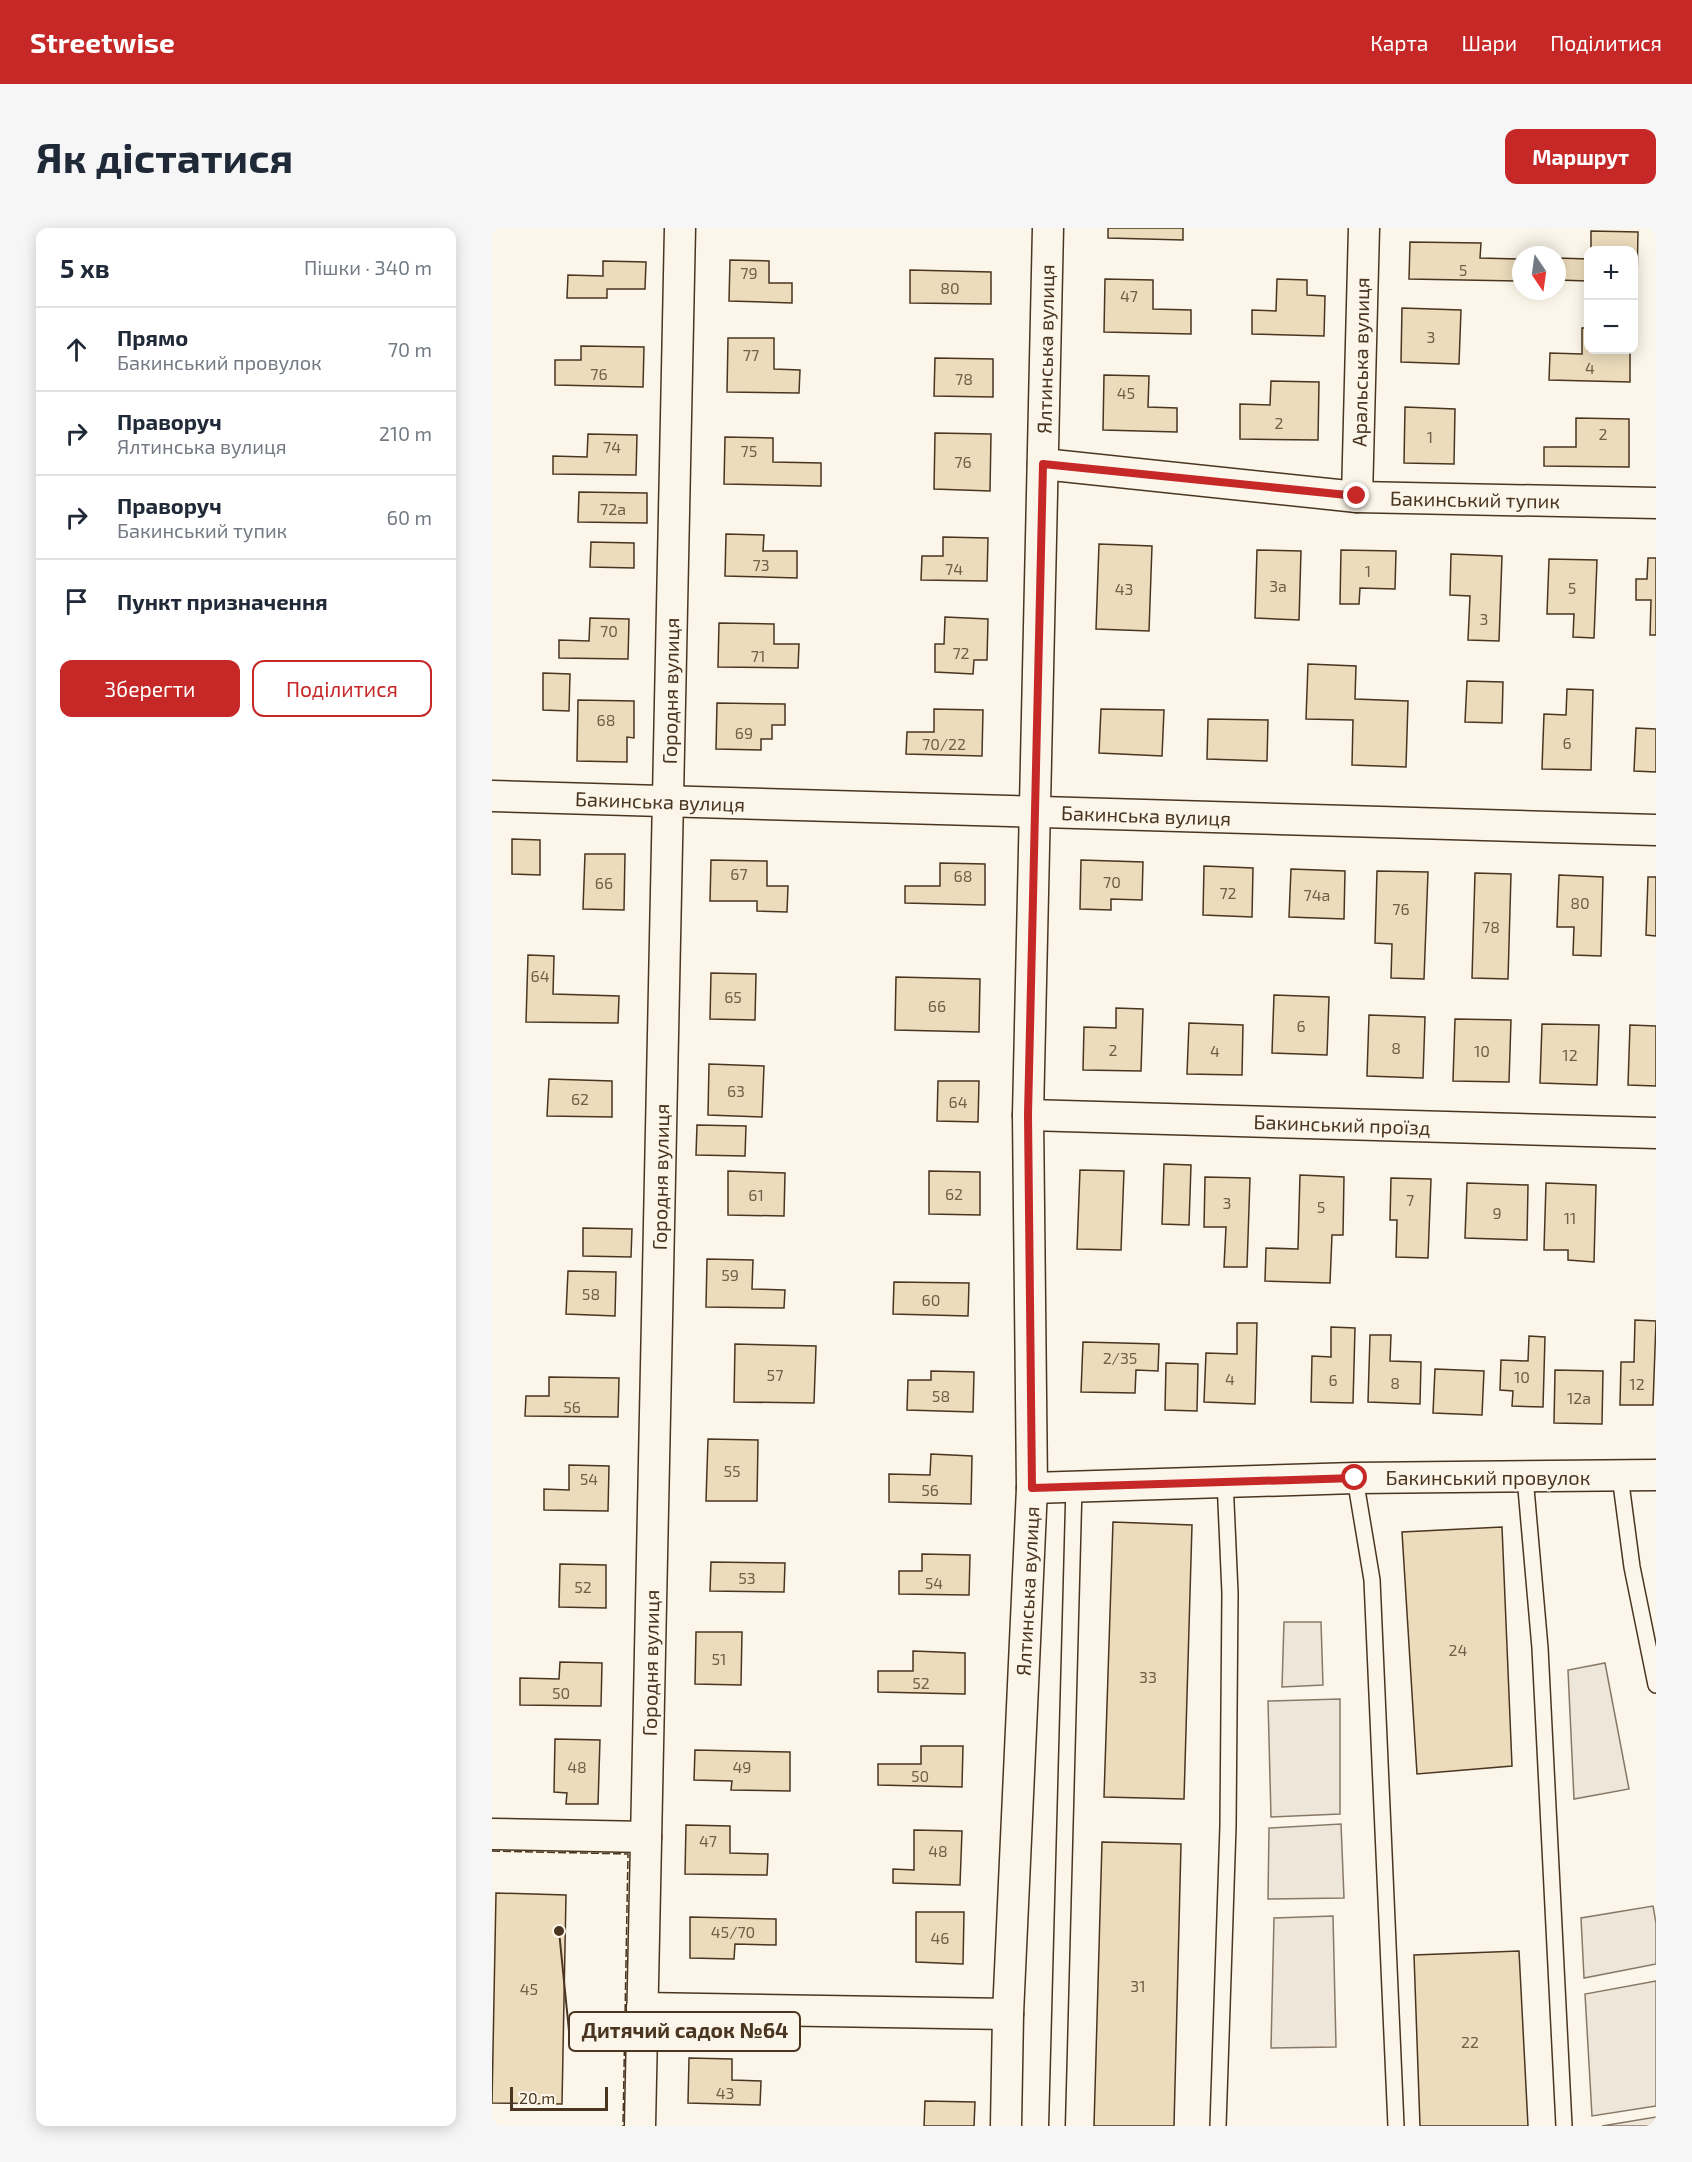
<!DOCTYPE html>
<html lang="uk">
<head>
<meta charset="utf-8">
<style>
  :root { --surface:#fff; --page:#f6f6f7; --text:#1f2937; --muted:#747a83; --line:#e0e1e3; --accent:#c62828 }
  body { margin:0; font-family:"Exo 2",sans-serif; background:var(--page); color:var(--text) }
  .controls { position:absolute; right:18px; top:18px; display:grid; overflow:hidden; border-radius:12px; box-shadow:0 3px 15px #0003 }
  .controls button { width:54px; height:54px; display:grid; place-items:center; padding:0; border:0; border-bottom:2px solid var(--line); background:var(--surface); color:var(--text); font:30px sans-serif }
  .compass { position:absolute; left:1020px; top:18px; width:54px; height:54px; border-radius:50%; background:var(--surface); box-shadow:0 3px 15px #0003; rotate:167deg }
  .scale { position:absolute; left:18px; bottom:15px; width:98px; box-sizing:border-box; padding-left:6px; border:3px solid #4a3520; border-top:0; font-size:16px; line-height:21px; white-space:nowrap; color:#4a3520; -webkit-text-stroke:4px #fbf6e9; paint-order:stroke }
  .stop { position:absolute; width:18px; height:18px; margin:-14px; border:4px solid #c62828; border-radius:50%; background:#fff }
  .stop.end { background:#c62828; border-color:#fff; box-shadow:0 2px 6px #0008 }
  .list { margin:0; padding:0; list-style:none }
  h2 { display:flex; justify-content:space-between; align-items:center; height:78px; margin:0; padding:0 24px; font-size:26px }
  h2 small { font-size:20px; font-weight:400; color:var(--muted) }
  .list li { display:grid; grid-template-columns:39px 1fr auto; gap:18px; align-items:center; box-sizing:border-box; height:84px; padding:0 24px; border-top:2px solid var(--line) }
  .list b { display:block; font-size:22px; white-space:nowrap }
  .list p { margin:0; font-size:20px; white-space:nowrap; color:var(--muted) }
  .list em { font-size:20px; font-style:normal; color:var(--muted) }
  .actions { display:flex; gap:12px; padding:18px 24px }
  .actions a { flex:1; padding:14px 0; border:2px solid var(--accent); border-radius:12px; text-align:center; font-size:21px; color:var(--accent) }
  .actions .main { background:var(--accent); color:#fff }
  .icon { flex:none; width:33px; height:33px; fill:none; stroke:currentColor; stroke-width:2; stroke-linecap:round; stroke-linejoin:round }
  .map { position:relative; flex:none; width:1164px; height:1898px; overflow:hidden; border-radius:12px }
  header { display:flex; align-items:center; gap:36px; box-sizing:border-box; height:84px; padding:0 30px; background:var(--accent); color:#fff }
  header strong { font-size:28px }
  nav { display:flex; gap:33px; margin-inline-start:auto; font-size:21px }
  .intro { display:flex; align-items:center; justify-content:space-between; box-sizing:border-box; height:144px; padding:0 36px }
  h1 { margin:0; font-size:42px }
  .button { padding:15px 27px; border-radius:12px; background:var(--accent); color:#fff; font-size:21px; font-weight:700 }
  main { display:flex; gap:36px; padding:0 36px }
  aside { flex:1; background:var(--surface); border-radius:12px; box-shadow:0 3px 15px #0003 }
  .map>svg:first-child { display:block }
</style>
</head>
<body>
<header>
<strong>Streetwise</strong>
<nav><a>Карта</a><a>Шари</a><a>Поділитися</a></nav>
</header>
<div class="intro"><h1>Як дістатися</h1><a class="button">Маршрут</a></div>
<main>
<aside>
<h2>5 хв<small>Пішки · 340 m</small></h2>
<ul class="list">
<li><svg class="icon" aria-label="ahead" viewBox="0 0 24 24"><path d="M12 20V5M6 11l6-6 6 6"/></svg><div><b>Прямо</b><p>Бакинський провулок</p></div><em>70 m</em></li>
<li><svg class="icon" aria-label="right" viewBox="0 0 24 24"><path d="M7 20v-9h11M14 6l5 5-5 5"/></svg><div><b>Праворуч</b><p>Ялтинська вулиця</p></div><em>210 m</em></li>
<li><svg class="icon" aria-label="right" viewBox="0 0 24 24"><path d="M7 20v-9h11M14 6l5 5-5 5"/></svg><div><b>Праворуч</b><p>Бакинський тупик</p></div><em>60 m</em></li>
<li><svg class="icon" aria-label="arrive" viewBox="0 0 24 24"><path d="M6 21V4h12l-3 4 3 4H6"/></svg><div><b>Пункт призначення</b></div></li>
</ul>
<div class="actions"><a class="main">Зберегти</a><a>Поділитися</a></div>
</aside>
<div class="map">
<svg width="1164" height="1898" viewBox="0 0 1164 1898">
  <rect width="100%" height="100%" fill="#fbf6e9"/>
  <g fill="#ede6d9" stroke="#887966" stroke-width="1.5">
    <polygon points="792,1394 829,1394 831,1457 790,1459"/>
    <polygon points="1113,1435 1137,1561 1082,1571 1076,1442"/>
    <polygon points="848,1471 848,1586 779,1589 776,1473"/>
    <polygon points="849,1596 852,1670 776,1671 777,1600"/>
    <polygon points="1161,1678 1164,1695 1164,1736 1092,1750 1089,1690"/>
    <polygon points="841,1688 844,1819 779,1820 782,1690"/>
    <polygon points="1164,1753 1164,1878 1100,1888 1093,1766"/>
    <polygon points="1164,1889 1164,1898 1110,1898"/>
  </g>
  <g fill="#ecdcbc" stroke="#4a3520" stroke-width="1.5">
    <polygon points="616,0 691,0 691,12 616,10"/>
    <polygon points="1099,3 1146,4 1145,54 1142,54 1142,22 1099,22"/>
    <polygon points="918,14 989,15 988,30 1026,31 1025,53 917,51"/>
    <polygon points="1065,30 1096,31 1096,53 1065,52"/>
    <polygon points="238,32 277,33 277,55 300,55 300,75 237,73"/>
    <polygon points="111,33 154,34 153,61 115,61 115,70 75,70 76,47 111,48"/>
    <polygon points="418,42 499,44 499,76 418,75"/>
    <polygon points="613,51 661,52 661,81 699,82 699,106 612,104"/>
    <polygon points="785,51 815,52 815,67 833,68 832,108 760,106 760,82 784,83"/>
    <polygon points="910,80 969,82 967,136 909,134"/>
    <polygon points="1090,100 1096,100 1096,122 1138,122 1138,154 1057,152 1058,125 1090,126"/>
    <polygon points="236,110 282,110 282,141 308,142 307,165 235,164"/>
    <polygon points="89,118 152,119 151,159 63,157 63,132 89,132"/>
    <polygon points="443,130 501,131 501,169 442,168"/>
    <polygon points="612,147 657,148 656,179 685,180 685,204 611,202"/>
    <polygon points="779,153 827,154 826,212 748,211 748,176 778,177"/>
    <polygon points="913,179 963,181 962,236 912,235"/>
    <polygon points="1084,190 1137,191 1137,239 1052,238 1052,219 1084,219"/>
    <polygon points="443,205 499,206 498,263 442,261"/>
    <polygon points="96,206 145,207 144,247 61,246 61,228 95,229"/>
    <polygon points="233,209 281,210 281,234 329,235 329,258 232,256"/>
    <polygon points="87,264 155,265 155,295 86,294"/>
    <polygon points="234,306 272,307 271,323 305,323 305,350 233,348"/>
    <polygon points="451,309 496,310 495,353 429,352 430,328 451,328"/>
    <polygon points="99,314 142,315 142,340 98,339"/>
    <polygon points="607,316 660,318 657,403 604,401"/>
    <polygon points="765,322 809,323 807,392 763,390"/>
    <polygon points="849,322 904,323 903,361 868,360 867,376 848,376"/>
    <polygon points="959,326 1010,328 1007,413 976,412 978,368 958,367"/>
    <polygon points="1156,330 1164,330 1164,407 1158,407 1159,372 1144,372 1144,351 1155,351"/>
    <polygon points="1057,331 1105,332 1102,410 1081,409 1082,386 1055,386"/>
    <polygon points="453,389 496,391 495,432 482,432 481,446 443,444 443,416 452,416"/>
    <polygon points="98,390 137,391 136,431 67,430 67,412 97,413"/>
    <polygon points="227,395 282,396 282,416 307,416 306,440 226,439"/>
    <polygon points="816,436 864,438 863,471 916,473 914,539 860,537 861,492 814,491"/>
    <polygon points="51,445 78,446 77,483 51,482"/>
    <polygon points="975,453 1011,454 1010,495 973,494"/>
    <polygon points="1075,461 1101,462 1099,542 1050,541 1052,486 1074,487"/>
    <polygon points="86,472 142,473 142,510 135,509 135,534 85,533"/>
    <polygon points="225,475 293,476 293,497 280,497 280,511 269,511 269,522 224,521"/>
    <polygon points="442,481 491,482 490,528 414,526 415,504 442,504"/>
    <polygon points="609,481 672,482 670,528 607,525"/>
    <polygon points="716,491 776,492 775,533 715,531"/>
    <polygon points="1144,500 1164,501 1164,544 1142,543"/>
    <polygon points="20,611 48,612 48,647 20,646"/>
    <polygon points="93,626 133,626 132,682 91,681"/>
    <polygon points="219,632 275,633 275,658 296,658 295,684 265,683 265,673 218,673"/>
    <polygon points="589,632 651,634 650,672 619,671 619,682 588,681"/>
    <polygon points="448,635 493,636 493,677 413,675 413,658 448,658"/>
    <polygon points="712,638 761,640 760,689 711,687"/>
    <polygon points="799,641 853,643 852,691 797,689"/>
    <polygon points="885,643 936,644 932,751 899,750 900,716 883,715"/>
    <polygon points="983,645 1019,646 1016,751 980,750"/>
    <polygon points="1067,647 1111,649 1109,728 1081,727 1082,699 1065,699"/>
    <polygon points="1156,649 1164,649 1164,708 1154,707"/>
    <polygon points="36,727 62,728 61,766 127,768 126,795 34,794"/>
    <polygon points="219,745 264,746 263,792 218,791"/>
    <polygon points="404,749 488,751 487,804 403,802"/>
    <polygon points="782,767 837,769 835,827 780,825"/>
    <polygon points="624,780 651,781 649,843 591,842 592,799 624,800"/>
    <polygon points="877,787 933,789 931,850 875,848"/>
    <polygon points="963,791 1019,792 1017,854 961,853"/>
    <polygon points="697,795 751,797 750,847 695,846"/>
    <polygon points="1050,796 1107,797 1105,857 1048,855"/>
    <polygon points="1138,797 1164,798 1164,858 1136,857"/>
    <polygon points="217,836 272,838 270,889 216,887"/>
    <polygon points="57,851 120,853 120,889 55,888"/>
    <polygon points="446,853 487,853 486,894 445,893"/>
    <polygon points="205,897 254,898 253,928 204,927"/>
    <polygon points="672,936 699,937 697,997 670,996"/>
    <polygon points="588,942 632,943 629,1022 585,1021"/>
    <polygon points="236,943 293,945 292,988 236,987"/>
    <polygon points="437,943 488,944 488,987 437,986"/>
    <polygon points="808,947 852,949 851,1007 840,1007 838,1055 773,1053 774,1020 806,1021"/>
    <polygon points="713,949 758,950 755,1039 732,1039 734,999 712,999"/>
    <polygon points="899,950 939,951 936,1030 904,1029 905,992 898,992"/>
    <polygon points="975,955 1036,957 1035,1012 973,1010"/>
    <polygon points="1054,955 1104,957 1102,1034 1076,1032 1076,1022 1052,1022"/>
    <polygon points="91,1000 140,1001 139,1029 91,1028"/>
    <polygon points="215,1031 261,1032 260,1061 293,1062 292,1080 214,1079"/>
    <polygon points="76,1043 124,1044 123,1088 74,1086"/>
    <polygon points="402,1054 477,1055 476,1088 401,1086"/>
    <polygon points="1143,1092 1164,1093 1161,1177 1128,1177 1129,1134 1142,1134"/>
    <polygon points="745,1095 765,1095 763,1176 712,1174 714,1125 745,1126"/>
    <polygon points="839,1099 863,1100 861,1175 819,1174 820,1128 839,1129"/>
    <polygon points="878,1107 899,1107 898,1133 929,1134 928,1176 876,1174"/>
    <polygon points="1037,1108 1053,1109 1051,1179 1020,1178 1021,1163 1008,1162 1009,1132 1036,1133"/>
    <polygon points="591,1114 667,1116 666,1143 644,1142 643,1165 589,1164"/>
    <polygon points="243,1116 324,1118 322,1175 242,1174"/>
    <polygon points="674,1135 706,1136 705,1183 673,1182"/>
    <polygon points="943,1141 992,1143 990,1187 941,1185"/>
    <polygon points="1063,1142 1111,1143 1110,1196 1062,1195"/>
    <polygon points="439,1143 482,1144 481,1184 415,1182 416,1152 439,1152"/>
    <polygon points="57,1149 127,1150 126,1189 33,1188 34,1168 57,1168"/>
    <polygon points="216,1211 266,1212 265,1273 214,1273"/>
    <polygon points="439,1226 480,1228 479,1276 397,1274 397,1246 438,1247"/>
    <polygon points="77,1237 117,1238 116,1283 52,1282 52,1261 77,1262"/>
    <polygon points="621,1294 700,1297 692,1571 612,1569"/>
    <polygon points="1010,1299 1020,1538 925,1546 910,1304"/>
    <polygon points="430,1326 478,1327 477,1367 407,1366 407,1343 430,1343"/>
    <polygon points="219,1334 293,1335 292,1364 218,1363"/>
    <polygon points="68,1336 114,1337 114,1380 67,1379"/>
    <polygon points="204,1404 250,1404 249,1457 203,1456"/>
    <polygon points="421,1423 473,1425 473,1466 386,1464 386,1443 421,1443"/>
    <polygon points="68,1434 110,1435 109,1478 28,1477 28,1450 67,1451"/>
    <polygon points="63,1511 108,1512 106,1576 74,1576 75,1565 62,1564"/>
    <polygon points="429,1518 471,1518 470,1559 386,1557 386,1536 429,1536"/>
    <polygon points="203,1522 298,1524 298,1563 239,1562 240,1553 202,1552"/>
    <polygon points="194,1597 238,1598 238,1625 276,1626 275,1647 193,1646"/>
    <polygon points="422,1602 470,1603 468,1657 401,1655 401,1641 422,1642"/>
    <polygon points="610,1614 689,1616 682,1898 602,1898"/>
    <polygon points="4,1665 74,1667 70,1876 0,1875"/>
    <polygon points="424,1684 472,1684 471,1736 424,1734"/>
    <polygon points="198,1689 284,1691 284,1717 243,1716 242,1731 198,1730"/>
    <polygon points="1027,1723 1036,1898 928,1898 922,1727"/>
    <polygon points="197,1830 240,1831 240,1852 269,1853 268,1877 196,1875"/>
    <polygon points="433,1873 483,1874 482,1898 432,1898"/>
  </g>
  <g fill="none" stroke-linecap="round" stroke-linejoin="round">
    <g stroke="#4a3520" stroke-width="18">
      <g id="lane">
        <polyline points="1128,1248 1140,1339 1164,1457"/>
        <polyline points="1033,1249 1048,1420 1072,1898"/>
        <polyline points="863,1250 880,1352 904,1898"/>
        <polyline points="565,1898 582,1258"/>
        <polyline points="726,1898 736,1598 738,1365 733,1252"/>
      </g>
    </g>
    <g stroke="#4a3520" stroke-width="33">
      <g id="street">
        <polyline points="551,236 865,269 1164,275"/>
        <polyline points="865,269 872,0"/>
        <polyline points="0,568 1164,602"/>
        <polyline points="536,887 1164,905"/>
        <polyline points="540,1260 863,1250 1164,1247"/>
        <polyline points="0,1606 154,1609"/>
        <polyline points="150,1780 516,1786"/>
        <polyline points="148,1898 188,0"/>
        <polyline points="514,1898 516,1786 540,1260 536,887 556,0"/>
      </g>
    </g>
    <use href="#lane" stroke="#fbf6e9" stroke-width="15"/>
    <use href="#street" stroke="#fbf6e9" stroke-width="30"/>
    <polyline stroke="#4a3520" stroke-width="1.5" stroke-dasharray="8 3" stroke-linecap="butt" points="0,1623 136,1626 131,1898"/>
  </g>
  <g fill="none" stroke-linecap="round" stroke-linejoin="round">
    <polyline stroke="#c62828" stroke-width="8" points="863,1250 540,1260 536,887 551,236 865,268"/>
  </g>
  <g text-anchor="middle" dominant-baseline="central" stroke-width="4.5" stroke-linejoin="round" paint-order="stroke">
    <g font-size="16" fill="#725f47">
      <text x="971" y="41">5</text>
      <text x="257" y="44">79</text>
      <text x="458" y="59">80</text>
      <text x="637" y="67">47</text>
      <text x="939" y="108">3</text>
      <text x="259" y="126">77</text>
      <text x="1098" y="139">4</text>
      <text x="107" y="145">76</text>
      <text x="472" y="150">78</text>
      <text x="634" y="164">45</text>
      <text x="787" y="194">2</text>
      <text x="1111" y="205">2</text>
      <text x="938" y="208">1</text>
      <text x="120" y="218">74</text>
      <text x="257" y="222">75</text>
      <text x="471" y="233">76</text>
      <text x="121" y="280">72а</text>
      <text x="269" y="336">73</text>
      <text x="462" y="340">74</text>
      <text x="876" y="342">1</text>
      <text x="786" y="357">3а</text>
      <text x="1080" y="359">5</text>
      <text x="632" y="360">43</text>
      <text x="992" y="390">3</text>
      <text x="117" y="402">70</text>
      <text x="469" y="424">72</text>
      <text x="266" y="427">71</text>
      <text x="114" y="491">68</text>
      <text x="252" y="504">69</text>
      <text x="1075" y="514">6</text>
      <text x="452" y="515">70/22</text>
      <text x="247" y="645">67</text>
      <text x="471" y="647">68</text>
      <text x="620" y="653">70</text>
      <text x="112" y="654">66</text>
      <text x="736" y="664">72</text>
      <text x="825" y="666">74а</text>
      <text x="1088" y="674">80</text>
      <text x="909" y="680">76</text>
      <text x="999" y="698">78</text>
      <text x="48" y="747">64</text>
      <text x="241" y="768">65</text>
      <text x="445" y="777">66</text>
      <text x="809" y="797">6</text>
      <text x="904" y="819">8</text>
      <text x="621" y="821">2</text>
      <text x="723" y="822">4</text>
      <text x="990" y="822">10</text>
      <text x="1078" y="826">12</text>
      <text x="244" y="862">63</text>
      <text x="88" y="870">62</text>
      <text x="466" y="873">64</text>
      <text x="462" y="965">62</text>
      <text x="264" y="966">61</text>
      <text x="918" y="971">7</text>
      <text x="735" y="974">3</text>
      <text x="829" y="978">5</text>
      <text x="1005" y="984">9</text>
      <text x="1078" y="989">11</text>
      <text x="238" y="1046">59</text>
      <text x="99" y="1065">58</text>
      <text x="439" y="1071">60</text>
      <text x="628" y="1129">2/35</text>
      <text x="283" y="1146">57</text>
      <text x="1030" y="1148">10</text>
      <text x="738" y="1150">4</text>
      <text x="841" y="1151">6</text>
      <text x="903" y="1154">8</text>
      <text x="1145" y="1155">12</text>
      <text x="449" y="1167">58</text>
      <text x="1087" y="1169">12а</text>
      <text x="80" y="1178">56</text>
      <text x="240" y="1242">55</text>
      <text x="97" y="1250">54</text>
      <text x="438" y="1261">56</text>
      <text x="255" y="1349">53</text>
      <text x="442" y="1354">54</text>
      <text x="91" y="1358">52</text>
      <text x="966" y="1421">24</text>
      <text x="227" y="1430">51</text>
      <text x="656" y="1448">33</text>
      <text x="429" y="1454">52</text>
      <text x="69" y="1464">50</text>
      <text x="85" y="1538">48</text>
      <text x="250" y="1538">49</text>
      <text x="428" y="1547">50</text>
      <text x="216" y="1612">47</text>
      <text x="446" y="1622">48</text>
      <text x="241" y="1703">45/70</text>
      <text x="448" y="1709">46</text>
      <text x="646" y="1757">31</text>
      <text x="37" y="1760">45</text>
      <text x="978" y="1813">22</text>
      <text x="233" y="1864">43</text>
    </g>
    <g font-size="20" fill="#4a3520" stroke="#fbf6e9">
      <text transform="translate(553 121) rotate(-89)">Ялтинська вулиця</text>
      <text transform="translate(868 134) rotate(-89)">Аральська вулиця</text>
      <text transform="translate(983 271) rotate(1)">Бакинський тупик</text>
      <text transform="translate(178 463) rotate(-89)">Городня вулиця</text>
      <text transform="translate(168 573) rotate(2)">Бакинська вулиця</text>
      <text transform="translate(654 587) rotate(2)">Бакинська вулиця</text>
      <text transform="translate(850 896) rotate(2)">Бакинський проїзд</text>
      <text transform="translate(168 949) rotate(-89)">Городня вулиця</text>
      <text x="996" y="1249">Бакинський провулок</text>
      <text transform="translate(535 1363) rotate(-87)">Ялтинська вулиця</text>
      <text transform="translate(158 1435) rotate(-89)">Городня вулиця</text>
    </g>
  </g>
  <path fill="none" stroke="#4a3520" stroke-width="2" d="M67 1703L77 1803"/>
  <circle fill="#4a3520" stroke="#fbf6e9" stroke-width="2" cx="67" cy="1703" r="6"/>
  <rect fill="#fbf6e9" stroke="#4a3520" stroke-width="2" x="77" y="1784" width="231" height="39" rx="6"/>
  <g font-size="21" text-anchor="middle" font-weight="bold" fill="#4a3520">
    <text x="193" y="1810">Дитячий садок №64</text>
  </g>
</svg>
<div class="controls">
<button>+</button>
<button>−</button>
</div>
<svg class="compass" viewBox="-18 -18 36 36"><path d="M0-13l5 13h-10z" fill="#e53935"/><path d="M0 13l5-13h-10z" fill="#747a83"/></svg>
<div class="scale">20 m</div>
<div class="stop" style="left:863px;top:1250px"></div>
<div class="stop end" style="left:865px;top:268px"></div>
</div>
</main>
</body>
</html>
